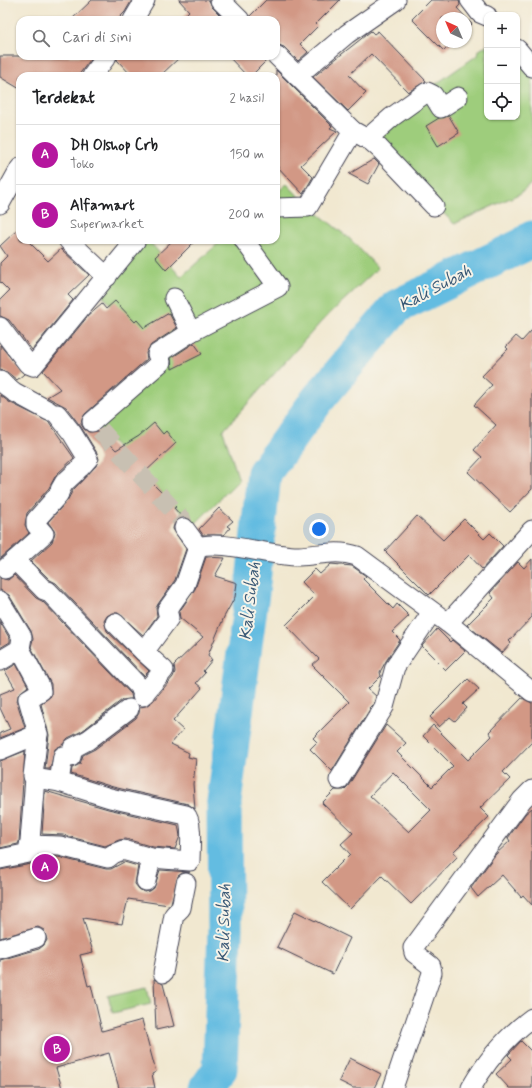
<!DOCTYPE html>
<html lang="id">
<head>
<meta charset="utf-8">
<style>
  :root { --surface:#fff; --page:#f6f6f6; --text:#202124; --muted:#757577; --line:#e0e0e0; --accent:#b5179e }
  body { margin:0; font-family:Mynerve,sans-serif; background:var(--page); color:var(--text) }
  .controls { position:absolute; right:12px; top:12px; display:grid; overflow:hidden; border-radius:8px; box-shadow:0 1px 3px #0004 }
  .controls button { width:36px; height:36px; display:grid; place-items:center; padding:0; border:0; border-bottom:1px solid var(--line); background:var(--surface); color:var(--text); font:20px sans-serif }
  .compass { position:absolute; left:436px; top:12px; width:36px; height:36px; border-radius:50%; background:var(--surface); box-shadow:0 1px 3px #0004; rotate:316deg }
  .you { position:absolute; left:319px; top:529px; width:14px; height:14px; margin:-10px; border:3px solid #fff; border-radius:50%; background:#1a73e8; box-shadow:0 0 0 6px #1a73e833 }
  .badge { display:grid; place-items:center; width:26px; height:26px; border-radius:50%; background:var(--accent); color:#fff; font-size:13px; font-weight:700 }
  .pin { position:absolute; translate:-50% -50%; border:2px solid #fff; box-shadow:0 1px 4px #0006 }
  .list { margin:0; padding:0; list-style:none }
  h2 { display:flex; justify-content:space-between; align-items:center; height:52px; margin:0; padding:0 16px; font-size:17px }
  h2 small { font-size:13px; font-weight:400; color:var(--muted) }
  .list li { display:grid; grid-template-columns:26px 1fr auto; gap:12px; align-items:center; box-sizing:border-box; height:60px; padding:0 16px; border-top:1px solid var(--line) }
  .list b { display:block; font-size:15px; white-space:nowrap }
  .list p { margin:0; font-size:13px; white-space:nowrap; color:var(--muted) }
  .list em { font-size:13px; font-style:normal; color:var(--muted) }
  .icon { flex:none; width:22px; height:22px; fill:none; stroke:currentColor; stroke-width:2; stroke-linecap:round; stroke-linejoin:round }
  .map { position:relative; flex:none; width:532px; height:1088px; overflow:hidden }
  .search { position:absolute; background:var(--surface); box-shadow:0 1px 3px #0004; left:16px; top:16px; width:264px; height:44px; display:flex; align-items:center; gap:10px; box-sizing:border-box; padding:0 14px; border-radius:12px; color:var(--muted); font-size:15px }
  .panel { position:absolute; background:var(--surface); box-shadow:0 1px 3px #0004; left:16px; top:72px; width:264px; height:172px; border-radius:12px }
  .map>svg:first-child { display:block }
</style>
</head>
<body>
<div class="map">
<svg width="532" height="1088" viewBox="0 0 532 1088">
  <rect width="100%" height="100%" fill="#f7f3e8"/>
  <filter id="ink" filterUnits="userSpaceOnUse"><feTurbulence type="fractalNoise" baseFrequency=".025" numOctaves="2"/><feDisplacementMap in="SourceGraphic" scale="8" xChannelSelector="R" yChannelSelector="G"/><feConvolveMatrix kernelMatrix="1 2 1 2 8 2 1 2 1" color-interpolation-filters="sRGB"/></filter>
  <filter id="wash" filterUnits="userSpaceOnUse"><feTurbulence type="fractalNoise" baseFrequency=".012" numOctaves="4" result="noise"/><feDisplacementMap in="SourceGraphic" scale="16" xChannelSelector="R" yChannelSelector="G"/><feGaussianBlur stdDeviation="0.9" result="paint"/><feColorMatrix in="noise" values="0 0 0 0 0 0 0 0 0 0 0 0 0 0 0 0 0 1.4 0 .05"/><feComposite in="paint" operator="in"/></filter>
  <g filter="url(#wash)">
    <rect width="100%" height="100%" fill="#f1e8d0"/>
    <g fill="#9ecd7c" stroke="#60785c">
      <polygon points="487,45 487,117 517,117 517,54 532,70 532,183 521,193 454,224 377,143 390,116 479,54 478,51"/>
      <polygon points="287,184 306,204 350,239 378,268 321,322 223,431 239,480 194,525 129,460 96,424 164,362 101,294 141,240 148,240 181,277 222,240 276,240 276,193"/>
      <polygon points="147,987 151,1004 113,1013 108,996"/>
    </g>
    <g fill="none" stroke-linecap="round" stroke-linejoin="round">
      <polyline stroke="#63bce1" stroke-width="35" points="207,1088 220,1069 225,930 224,802 252,593 264,473 318,399 396,307 523,245 532,238"/>
    </g>
    <g id="blocks">
      <g fill="#d29885" fill-rule="evenodd">
        <polygon points="92,0 132,0 125,12 117,20 71,20"/>
        <polygon points="179,0 209,0 212,7 219,14 213,20 180,20 189,11"/>
        <polygon points="266,0 340,0 316,24 318,26 300,44 308,52 298,61 284,47 276,44 276,20 251,20 250,16"/>
        <polygon points="431,0 459,0 460,5 457,8 472,24 466,30 466,18 442,18 442,42 453,42 444,51 412,19"/>
        <polygon points="371,31 374,34 378,31 426,81 408,92 371,54 349,75 366,93 348,111 313,77"/>
        <polygon points="0,56 93,56 78,76 20,76 20,89 0,77"/>
        <polygon points="118,56 181,56 160,76 132,76 117,60"/>
        <polygon points="228,56 265,56 267,60 251,76 247,76"/>
        <polygon points="276,70 332,126 330,128 337,131 301,165 313,177 303,194 276,165"/>
        <polygon points="449,116 459,133 438,146 426,126 439,118"/>
        <polygon points="374,159 379,164 368,184 349,174"/>
        <polygon points="17,230 20,233 20,240 27,240 48,261 61,249 89,275 68,295 73,300 32,350 9,320 0,316 0,300 9,291 0,282 0,263 7,256 0,246"/>
        <polygon points="173,240 196,240 166,270 155,257"/>
        <polygon points="115,301 135,322 137,320 144,328 169,313 177,328 151,345 146,353 147,359 85,414 82,419 81,424 84,429 89,432 98,431 116,450 139,436 154,423 163,434 166,431 176,443 143,474 176,507 174,508 182,517 174,523 173,529 186,549 175,580 158,604 156,608 157,616 143,635 118,613 112,613 107,616 104,621 107,631 149,671 144,676 56,583 50,580 31,561 52,542 55,532 48,522 67,501 73,490 96,466 99,459 97,453 81,427 66,407 47,397 60,389 43,371 88,316 102,304 106,309"/>
        <polygon points="532,330 532,489 510,512 468,472 482,457 474,450 496,425 474,405 492,385 482,376 508,349 506,347 516,336 522,341"/>
        <polygon points="194,343 202,354 172,369 171,358"/>
        <polygon points="0,345 24,374 17,380 7,372 0,370"/>
        <polygon points="0,395 9,402 49,422 74,458 56,475 49,488 27,513 25,525 29,533 0,559"/>
        <polygon points="219,508 233,521 227,526 230,528 224,535 203,535 199,529"/>
        <polygon points="417,516 443,540 464,519 484,539 490,533 503,546 482,569 469,555 429,595 385,551"/>
        <polygon points="206,557 225,558 215,576 237,583 235,597 224,617 208,655 212,660 203,671 205,673 196,683 202,688 173,721 183,730 171,744 189,753 188,757 196,759 193,784 195,809 188,804 113,787 71,774 72,768 80,764 83,755 95,749 136,718 139,713 140,707 146,706 153,701 173,677 175,672 174,665 203,637 180,618 179,612 195,589"/>
        <polygon points="532,559 532,617 509,641 511,643 502,653 467,625 494,598 490,593 518,562 524,568"/>
        <polygon points="331,564 352,566 366,576 363,579 393,609 397,604 409,616 392,632 400,640 386,661 380,672 381,676 368,689 376,696 374,703 369,708 370,709 332,771 310,749 317,742 313,738 349,702 312,665 319,659 286,625 315,596 302,582 315,569 320,574"/>
        <polygon points="14,575 36,598 42,601 131,694 132,699 122,700 82,731 68,738 62,745 55,749 50,769 45,769 49,735 41,704 51,696 51,684 31,647 33,639 31,631 9,595 0,590 0,578 8,580"/>
        <polygon points="0,622 10,639 10,642 0,648"/>
        <polygon points="437,629 450,642 452,640 465,651 446,670 422,646"/>
        <polygon points="16,664 28,686 18,695 17,702 25,728 0,738 0,733 10,729 0,708 0,694 15,688 5,671"/>
        <polygon points="468,679 479,689 463,704 467,708 455,721 450,717 439,727 430,717"/>
        <path d="M522,698L532,703V742L503,772L510,779L480,808L489,817L453,852L458,856L411,904L382,876L350,909L322,882L350,854L341,844L353,833L322,803L335,790H344L348,786L386,725L406,743L397,752L432,787L453,766L423,736L433,725L468,760L492,736L489,732ZM393,772L431,810L409,832L370,796Z"/>
        <polygon points="25,751 19,842 18,844 0,848 0,761"/>
        <polygon points="45,791 108,809 178,825 180,836 175,849 153,847 126,839 119,840 105,846 63,835 42,834"/>
        <polygon points="532,808 532,905 523,895 521,897 502,875 478,897 471,888 495,855 510,841 508,838 525,814"/>
        <polygon points="39,856 58,857 106,869 111,869 124,862 138,866 135,884 139,889 144,892 150,891 154,888 160,870 190,872 182,873 178,876 171,903 169,905 128,899 122,924 83,918 93,952 80,955 88,986 91,985 102,1031 142,1020 156,1072 152,1074 155,1088 119,1088 109,1053 56,1068 62,1088 0,1088 0,960 39,949 44,945 47,940 44,930 38,927 0,938 0,870 31,864 37,861"/>
        <polygon points="295,911 350,938 333,974 277,947"/>
        <polygon points="154,979 163,984 174,1026 156,1030"/>
        <polygon points="521,1041 532,1052 532,1088 509,1088 496,1074 512,1059 508,1055"/>
        <polygon points="350,1058 381,1074 374,1088 353,1088 339,1081"/>
      </g>
    </g>
  </g>
  <g filter="url(#ink)">
    <use href="#blocks" fill-opacity="0" stroke="#414051" stroke-width="1"/>
    <g fill="none" stroke-linecap="round" stroke-linejoin="round">
      <polyline stroke="#c8c0b2" stroke-width="19" stroke-dasharray="19 10" stroke-linecap="butt" points="100,430 182,520 184,528"/>
      <g stroke="#414051" stroke-width="21">
        <g id="minor">
          <polyline points="220,0 240,20"/>
          <polyline points="470,0 480,13 487,16"/>
          <polyline points="133,20 145,0"/>
          <polyline points="517,49 532,67"/>
          <polyline points="276,55 353,131 371,141 379,148 434,206"/>
          <polyline points="92,76 107,56"/>
          <polyline points="297,76 347,34 396,0"/>
          <polyline points="367,139 392,117 427,92 433,95 441,108 458,97"/>
          <polyline points="0,204 20,168"/>
          <polyline points="276,208 308,207 353,131"/>
          <polyline points="68,240 107,277"/>
          <polyline points="174,298 191,332 278,287 244,240"/>
          <polyline points="0,327 28,364 33,366 136,240"/>
          <polyline points="0,381 14,392 49,411"/>
          <polyline points="57,414 72,433 88,459 80,468"/>
          <polyline points="92,422 161,362 157,354 191,332"/>
          <polyline points="60,490 64,483 76,472"/>
          <path d="M184,528L198,547C220,539 274,557 299,556C320,555 337,549 357,556L448,623L532,692"/>
          <polyline points="15,560 44,590 48,591 145,693"/>
          <polyline points="5,569 44,534 36,525 36,520 59,494"/>
          <polyline points="0,601 22,637 20,649 0,661"/>
          <polyline points="115,623 144,652"/>
          <polyline points="448,623 532,530"/>
          <polyline points="20,649 40,686 41,691 28,699 38,734 33,776 35,778"/>
          <polyline points="142,696 164,670 144,652 169,618 167,610 185,585 198,547"/>
          <polyline points="0,750 38,734"/>
          <polyline points="339,780 384,707 395,667 432,612"/>
          <path d="M29,845L60,846L108,858L113,854L123,850L151,858L190,861C190,850 193,822 186,815L110,798L59,782"/>
          <polyline points="0,859 29,853 35,778 59,782 63,756 71,757 73,748 88,740 129,709"/>
          <polyline points="146,881 151,858"/>
          <polyline points="0,949 36,938"/>
          <polyline points="163,973 174,915 181,908 186,883"/>
          <polyline points="393,1088 432,973 431,966 414,953 413,948 522,800 532,790"/>
          <path d="M471,1088C487,1060 506,1037 532,1018"/>
        </g>
      </g>
      <use href="#minor" stroke="#fff" stroke-width="19"/>
    </g>
  </g>
  <g text-anchor="middle" dominant-baseline="central" stroke-width="4" stroke-linejoin="round" paint-order="stroke">
    <g font-size="17" font-style="italic" fill="#395875" stroke="#f7f3e8">
      <text transform="translate(435 288) rotate(-28)">Kali Subah</text>
      <text transform="translate(250 601) rotate(-83)">Kali Subah</text>
      <text transform="translate(224 923) rotate(-89)">Kali Subah</text>
    </g>
  </g>
</svg>
<div class="controls">
<button>+</button>
<button>−</button>
<button><svg class="icon" aria-label="locate" viewBox="0 0 24 24"><circle cx="12" cy="12" r="6"/><path d="M12 2v4M12 18v4M2 12h4M18 12h4"/></svg></button>
</div>
<svg class="compass" viewBox="-18 -18 36 36"><path d="M0-13l5 13h-10z" fill="#e53935"/><path d="M0 13l5-13h-10z" fill="#757577"/></svg>
<div class="you"></div>
<div class="pin badge" style="left:45px;top:867px">A</div>
<div class="pin badge" style="left:57px;top:1049px">B</div>
<div class="search"><svg class="icon" aria-label="search" viewBox="0 0 24 24"><circle cx="10" cy="10" r="6"/><path d="M15 15l6 6"/></svg>Cari di sini</div>
<section class="panel">
<h2>Terdekat<small>2 hasil</small></h2>
<ul class="list">
<li><span class="badge">A</span><div><b>DH Olshop Crb</b><p>Toko</p></div><em>150 m</em></li>
<li><span class="badge">B</span><div><b>Alfamart</b><p>Supermarket</p></div><em>200 m</em></li>
</ul>
</section>
</div>
</body>
</html>
